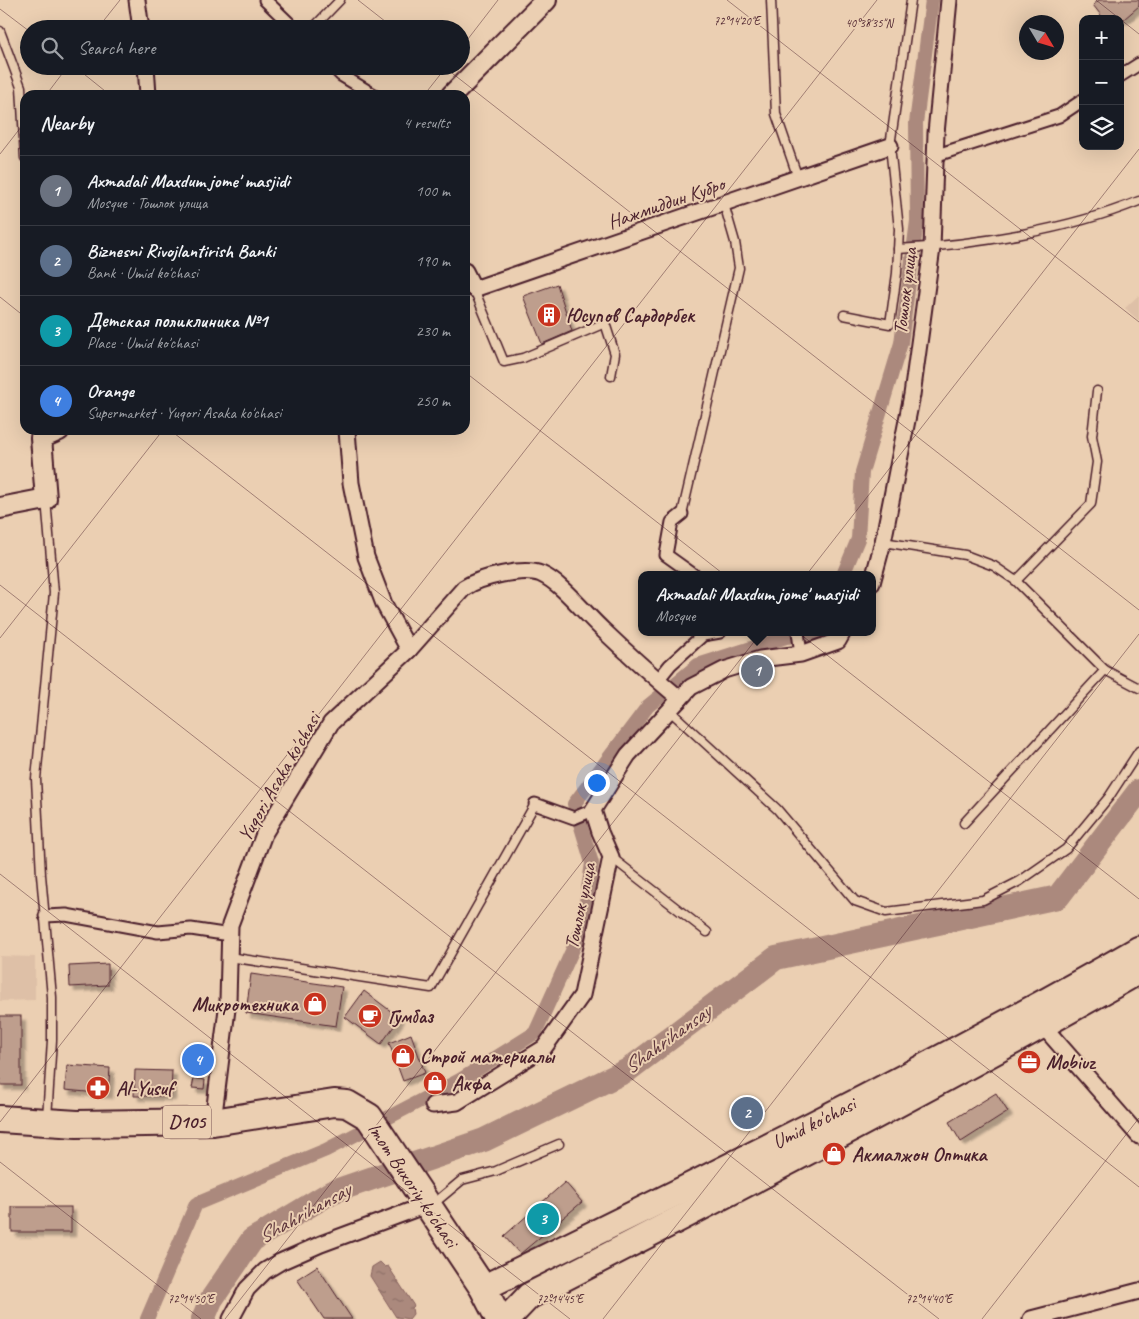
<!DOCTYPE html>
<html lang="en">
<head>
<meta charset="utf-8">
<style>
  :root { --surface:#171b24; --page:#242831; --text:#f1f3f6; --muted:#9ea1a6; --line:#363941; --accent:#c8321e }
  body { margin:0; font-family:Caveat,sans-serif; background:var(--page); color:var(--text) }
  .controls { position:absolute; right:15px; top:15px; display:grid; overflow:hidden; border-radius:10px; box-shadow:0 5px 20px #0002 }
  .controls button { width:45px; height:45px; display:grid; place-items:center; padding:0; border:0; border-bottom:1px solid var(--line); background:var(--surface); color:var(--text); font:25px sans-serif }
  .compass { position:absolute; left:1019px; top:15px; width:45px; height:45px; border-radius:50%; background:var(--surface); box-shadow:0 5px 20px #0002; rotate:128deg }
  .you { position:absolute; left:596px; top:782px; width:18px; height:18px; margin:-12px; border:4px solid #fff; border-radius:50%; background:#1a73e8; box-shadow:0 0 0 8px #1a73e833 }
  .badge { display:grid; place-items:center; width:32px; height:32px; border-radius:50%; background:var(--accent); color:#fff; font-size:16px; font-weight:700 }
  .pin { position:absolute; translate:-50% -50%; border:2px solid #fff; box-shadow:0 1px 5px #0006 }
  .popup { position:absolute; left:638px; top:571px; width:238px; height:65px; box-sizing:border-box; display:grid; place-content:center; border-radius:10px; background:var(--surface); filter:drop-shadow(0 1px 4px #0005); font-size:16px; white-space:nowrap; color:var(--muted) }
  .popup b { font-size:19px; color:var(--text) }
  .popup::after { content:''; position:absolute; left:50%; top:100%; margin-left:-10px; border:10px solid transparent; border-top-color:var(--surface) }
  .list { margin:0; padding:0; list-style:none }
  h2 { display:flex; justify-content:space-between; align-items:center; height:65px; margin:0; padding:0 20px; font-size:21px }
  h2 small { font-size:16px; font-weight:400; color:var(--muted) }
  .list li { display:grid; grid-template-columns:32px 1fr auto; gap:15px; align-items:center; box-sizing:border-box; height:70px; padding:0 20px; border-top:1px solid var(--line) }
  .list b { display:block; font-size:19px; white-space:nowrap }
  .list p { margin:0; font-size:16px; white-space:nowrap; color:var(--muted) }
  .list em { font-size:16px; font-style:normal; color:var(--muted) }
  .icon { flex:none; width:28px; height:28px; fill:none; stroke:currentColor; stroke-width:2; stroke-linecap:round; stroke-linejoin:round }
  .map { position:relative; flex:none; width:1139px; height:1319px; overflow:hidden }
  .search { position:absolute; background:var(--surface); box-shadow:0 5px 20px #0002; left:20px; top:20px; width:450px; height:55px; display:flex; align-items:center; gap:12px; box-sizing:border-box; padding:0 18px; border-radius:28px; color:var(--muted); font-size:19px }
  .panel { position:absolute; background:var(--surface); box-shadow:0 5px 20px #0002; left:20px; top:90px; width:450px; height:345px; border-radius:15px }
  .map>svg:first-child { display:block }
</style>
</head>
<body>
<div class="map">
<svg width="1139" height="1319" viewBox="0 0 1139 1319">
  <defs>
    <pattern id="water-ripples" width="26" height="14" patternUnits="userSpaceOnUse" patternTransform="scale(1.25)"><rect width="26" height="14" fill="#ab897d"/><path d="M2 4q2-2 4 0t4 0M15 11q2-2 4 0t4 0" fill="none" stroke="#8d6f67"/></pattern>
    <filter id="shadow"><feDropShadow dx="4.5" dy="4.5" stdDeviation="1" flood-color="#0004"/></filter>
  </defs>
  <rect width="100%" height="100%" fill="#ebcfb2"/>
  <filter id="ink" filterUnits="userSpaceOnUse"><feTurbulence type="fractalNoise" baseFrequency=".02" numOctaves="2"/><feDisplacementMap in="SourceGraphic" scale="10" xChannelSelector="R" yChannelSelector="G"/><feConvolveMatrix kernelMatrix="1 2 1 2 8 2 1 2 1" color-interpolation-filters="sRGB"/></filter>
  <g filter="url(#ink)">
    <g fill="#dec0a7">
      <polygon points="1139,295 1139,321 1125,308"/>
      <polygon points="0,956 35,957 35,1000 0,1001"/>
    </g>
    <polygon fill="url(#water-ripples)" stroke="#845f5c" points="380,1262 385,1267 388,1266 414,1306 412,1308 413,1314 409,1319 396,1317 370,1276 372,1267"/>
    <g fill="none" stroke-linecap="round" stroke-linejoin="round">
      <g stroke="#ab897d" stroke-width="14">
        <polyline points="843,575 858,539 862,472 901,343 917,221 916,123 932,0"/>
        <polyline points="147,1319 196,1204 326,1150 460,1080 535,1033 582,929 592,863 574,804 648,706 698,665 786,637 818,634 819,632"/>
      </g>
      <polyline stroke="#ab897d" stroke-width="24" points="203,1319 211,1300 252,1240 332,1192 484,1140 628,1070 776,958 1058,897 1139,791"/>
    </g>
    <g fill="#be9e8d" stroke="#4a1f2b" filter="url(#shadow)">
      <polygon points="1099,0 1139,0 1139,6 1124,19 1104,19 1093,5"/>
      <polygon points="557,284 572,331 542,344 523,296"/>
      <polygon points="108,964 108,985 70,987 69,966"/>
      <polygon points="251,974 342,987 336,1026 246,1013"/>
      <polygon points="364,991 400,1018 381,1044 345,1017"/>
      <rect x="0" y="1016" width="21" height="69"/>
      <polygon points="411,1034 425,1073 403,1081 389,1043"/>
      <polygon points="67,1065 110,1068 108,1094 65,1090"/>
      <polygon points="135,1070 172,1071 171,1096 134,1096"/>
      <polygon points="194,1078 205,1080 204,1089 192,1088"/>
      <polygon points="996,1093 1008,1112 961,1142 949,1122"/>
      <polygon points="565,1182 582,1202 520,1254 504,1236"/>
      <rect x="12" y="1207" width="59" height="25"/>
      <polygon points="317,1266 352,1319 324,1319 297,1279"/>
    </g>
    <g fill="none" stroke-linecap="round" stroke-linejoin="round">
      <g stroke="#4a1f2b" stroke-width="11">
        <g id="service">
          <polyline points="771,0 776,114 798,178"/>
          <polyline points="312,29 340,0"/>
          <polyline points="0,31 21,87 25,158"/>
          <path d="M898,249C974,245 1068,230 1139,201"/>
          <polyline points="474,289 504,362 523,358 605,323 615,354 611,376"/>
          <polyline points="844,315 890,324 897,273 899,229 890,146 911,0"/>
          <polyline points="46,499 54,593 36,779 41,875 52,997 52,1040 47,1118"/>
          <polyline points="682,514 739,268 735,242 724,204"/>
          <polyline points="883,542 965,555 994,566 1016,581 1105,670 1139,688"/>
          <polyline points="1016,581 1091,504 1097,462 1092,436 1097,391"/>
          <polyline points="669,710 777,809 855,901 886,912 983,900 1020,881 1066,849 1109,797 1139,751"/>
          <polyline points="964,823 1105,670"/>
          <polyline points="611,857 707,932"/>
          <polyline points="229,957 431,988 535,804"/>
          <polyline points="432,1205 462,1180 496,1171 559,1144"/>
        </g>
      </g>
      <g stroke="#4a1f2b" stroke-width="15">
        <g id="pedestrian">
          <polyline points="265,0 295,29"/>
          <polyline points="332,66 341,75 374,95"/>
          <polyline points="1120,76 1139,64"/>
          <polyline points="934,156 1059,116 1083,100"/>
          <polyline points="682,514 672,522 666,555 694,575"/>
          <polyline points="798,632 801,654"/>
          <polyline points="658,680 670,665 703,635 720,632"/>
          <polyline points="535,804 574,818 593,810"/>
          <polyline points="45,916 66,915 158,932 191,929 230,935"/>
        </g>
      </g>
      <g stroke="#4a1f2b" stroke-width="19">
        <g id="minor">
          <polyline points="137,0 141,29"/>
          <polyline points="146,66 148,95"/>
          <polyline points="465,271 474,289 890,146"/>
          <polyline points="872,583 883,542 912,395 932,248 936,133 949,0"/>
          <path d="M409,650L464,588C480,577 523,567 541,574C562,583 586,615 603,630C628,654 654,677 680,699"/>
          <polyline points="1043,1026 1139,1136"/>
          <polyline points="433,1105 457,1102 544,1048 582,995 611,857 600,832 593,810 628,755 691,687 724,670 760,659 801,654 838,641 843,632"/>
          <polyline points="213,1122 228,1001 230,925 264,834 331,723 409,650 384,604 366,557 351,483 347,430"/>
          <polyline points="231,1319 247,1289 265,1271 280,1262 321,1244 426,1205"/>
          <polyline points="1031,1319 1139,1291"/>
        </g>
      </g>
      <g stroke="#4a1f2b" stroke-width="24">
        <g id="tertiary">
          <polyline points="452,95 546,0"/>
          <polyline points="0,508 46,499 41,438 59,430"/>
        </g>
      </g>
      <g stroke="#4a1f2b" stroke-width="29">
        <g id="primary">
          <path d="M483,1288C704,1180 926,1071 1139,949"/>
          <path d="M507,1319L529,1296C734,1191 939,1085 1139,971"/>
        </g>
      </g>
      <g stroke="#4a1f2b" stroke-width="30">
        <polyline id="trunk" points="0,1119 77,1124 213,1122 334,1103 347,1104 369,1117 483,1288 499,1319"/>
      </g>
      <use href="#service" stroke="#ebcfb2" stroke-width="8"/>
      <use href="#pedestrian" stroke="#ebcfb2" stroke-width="11"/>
      <use href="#minor" stroke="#ebcfb2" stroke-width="15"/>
      <use href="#tertiary" stroke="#ebcfb2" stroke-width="20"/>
      <use href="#primary" stroke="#ebcfb2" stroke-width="25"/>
      <use href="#trunk" stroke="#ebcfb2" stroke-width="26"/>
    </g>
  </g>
  <path fill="none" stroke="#4a1f2b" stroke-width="1" stroke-opacity="0.45" d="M358,0L395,29M727,0L1139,322M1096,0L1120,19M0,9L29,31M1120,19L1139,34M97,29L120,0M461,48L498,0M74,66L110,95M443,66L1139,610M46,95L68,66M424,95L447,66M0,154L25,122M0,297L25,317M465,372L1139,899M170,430L1139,1187M0,585L939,1319M0,638L163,430M0,874L570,1319M0,1122L877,0M0,1162L201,1319M225,1319L1139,149M603,1319L1139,634M982,1319L1139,1118"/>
  <defs>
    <g id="building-disc" transform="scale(1.25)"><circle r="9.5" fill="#c8321e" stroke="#ebcfb2"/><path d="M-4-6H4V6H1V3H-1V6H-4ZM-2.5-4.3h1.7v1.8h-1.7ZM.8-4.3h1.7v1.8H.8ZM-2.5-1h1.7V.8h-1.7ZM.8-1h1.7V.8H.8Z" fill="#fff"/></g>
    <g id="shop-disc" transform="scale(1.25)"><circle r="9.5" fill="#c8321e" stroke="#ebcfb2"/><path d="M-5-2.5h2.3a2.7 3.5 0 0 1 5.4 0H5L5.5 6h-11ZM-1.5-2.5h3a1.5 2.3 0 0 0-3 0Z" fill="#fff"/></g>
    <g id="cafe-disc" transform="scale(1.25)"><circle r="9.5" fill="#c8321e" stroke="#ebcfb2"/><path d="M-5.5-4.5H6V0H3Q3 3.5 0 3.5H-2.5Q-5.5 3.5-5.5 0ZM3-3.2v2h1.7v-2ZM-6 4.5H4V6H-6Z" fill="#fff"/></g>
    <g id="office-disc" transform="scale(1.25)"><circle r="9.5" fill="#c8321e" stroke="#ebcfb2"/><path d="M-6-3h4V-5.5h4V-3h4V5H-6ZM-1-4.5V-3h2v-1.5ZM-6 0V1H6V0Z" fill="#fff"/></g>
    <g id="pharmacy-disc" transform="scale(1.25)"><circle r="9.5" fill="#c8321e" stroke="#ebcfb2"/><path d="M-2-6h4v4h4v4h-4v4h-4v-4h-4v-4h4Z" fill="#fff"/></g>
  </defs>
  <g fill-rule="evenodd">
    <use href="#building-disc" x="549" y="315"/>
    <use href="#shop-disc" x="315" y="1004"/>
    <use href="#cafe-disc" x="370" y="1016"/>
    <use href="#shop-disc" x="403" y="1056"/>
    <use href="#office-disc" x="1029" y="1062"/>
    <use href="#shop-disc" x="435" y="1083"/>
    <use href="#pharmacy-disc" x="98" y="1088"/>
    <use href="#shop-disc" x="834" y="1154"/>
  </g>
  <g text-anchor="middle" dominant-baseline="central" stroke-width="4" stroke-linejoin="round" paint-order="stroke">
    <rect fill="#ebcfb2" stroke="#7a5454" stroke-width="1" x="163" y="1105.5" width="48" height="33" rx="4"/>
    <g font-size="19" font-weight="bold" fill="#4a1f2b">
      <text x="187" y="1122">D105</text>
    </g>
    <g font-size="20" fill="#4a1f2b" stroke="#ebcfb2">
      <text transform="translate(666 203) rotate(-19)">Нажмиддин Кубро</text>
      <text transform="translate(905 291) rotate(-83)">Тошлок улица</text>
      <text transform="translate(279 777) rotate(-60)">Yuqori Asaka ko'chasi</text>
      <text transform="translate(580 906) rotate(-78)">Тошлок улица</text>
      <text transform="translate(814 1123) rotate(-27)">Umid ko'chasi</text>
      <text transform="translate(413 1185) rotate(56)">lmom Buxoriy ko'chasi</text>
    </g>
    <g font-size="20" font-weight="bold" fill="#4a1f2b" stroke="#ebcfb2" text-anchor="start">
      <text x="566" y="315">Юсупов Сардорбек</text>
      <text x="298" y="1004" text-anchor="end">Микротехника</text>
      <text x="388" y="1016">Гумбаз</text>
      <text x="420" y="1056">Строй материалы</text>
      <text x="1046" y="1062">Mobiuz</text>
      <text x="452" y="1083">Акфа</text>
      <text x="116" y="1088">Al-Yusuf</text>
      <text x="852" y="1154">Акмалжон Оптика</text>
    </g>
    <g font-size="21" font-style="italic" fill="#5d343b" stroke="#ebcfb2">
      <text transform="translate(667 1039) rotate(-36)">Shahrihansay</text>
      <text transform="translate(304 1213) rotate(-29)">Shahrihansay</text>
    </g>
  </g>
  <g font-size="12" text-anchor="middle" fill="#4a1f2b" stroke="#ebcfb2" stroke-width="4" stroke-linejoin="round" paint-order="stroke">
    <text x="737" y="25">72°14'20"E</text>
    <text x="869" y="27">40°38'35"N</text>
    <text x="191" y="1303">72°14'50"E</text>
    <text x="560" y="1303">72°14'45"E</text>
    <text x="929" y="1303">72°14'40"E</text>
  </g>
</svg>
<div class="controls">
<button>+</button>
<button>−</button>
<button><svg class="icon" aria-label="layers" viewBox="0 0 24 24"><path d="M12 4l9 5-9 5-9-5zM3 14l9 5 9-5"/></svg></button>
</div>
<svg class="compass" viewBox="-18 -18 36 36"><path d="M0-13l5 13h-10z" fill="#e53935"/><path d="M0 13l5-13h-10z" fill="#9ea1a6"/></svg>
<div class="you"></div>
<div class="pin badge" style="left:757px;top:671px;background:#6b7280">1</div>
<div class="popup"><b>Axmadali Maxdum jome' masjidi</b>Mosque</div>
<div class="pin badge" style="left:747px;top:1113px;background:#5c6f8a">2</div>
<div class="pin badge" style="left:543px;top:1219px;background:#0f9aa8">3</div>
<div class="pin badge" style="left:198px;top:1060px;background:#3f7fe0">4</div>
<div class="search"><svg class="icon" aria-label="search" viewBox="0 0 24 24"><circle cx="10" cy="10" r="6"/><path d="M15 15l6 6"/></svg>Search here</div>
<section class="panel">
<h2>Nearby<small>4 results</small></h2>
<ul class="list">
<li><span class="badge" style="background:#6b7280">1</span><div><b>Axmadali Maxdum jome' masjidi</b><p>Mosque · Тошлок улица</p></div><em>100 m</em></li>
<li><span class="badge" style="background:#5c6f8a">2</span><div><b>Biznesni Rivojlantirish Banki</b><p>Bank · Umid ko'chasi</p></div><em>190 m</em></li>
<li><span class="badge" style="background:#0f9aa8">3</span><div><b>Детская поликлиника №1</b><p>Place · Umid ko'chasi</p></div><em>230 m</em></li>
<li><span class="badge" style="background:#3f7fe0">4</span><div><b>Orange</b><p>Supermarket · Yuqori Asaka ko'chasi</p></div><em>250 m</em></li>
</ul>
</section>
</div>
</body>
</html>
